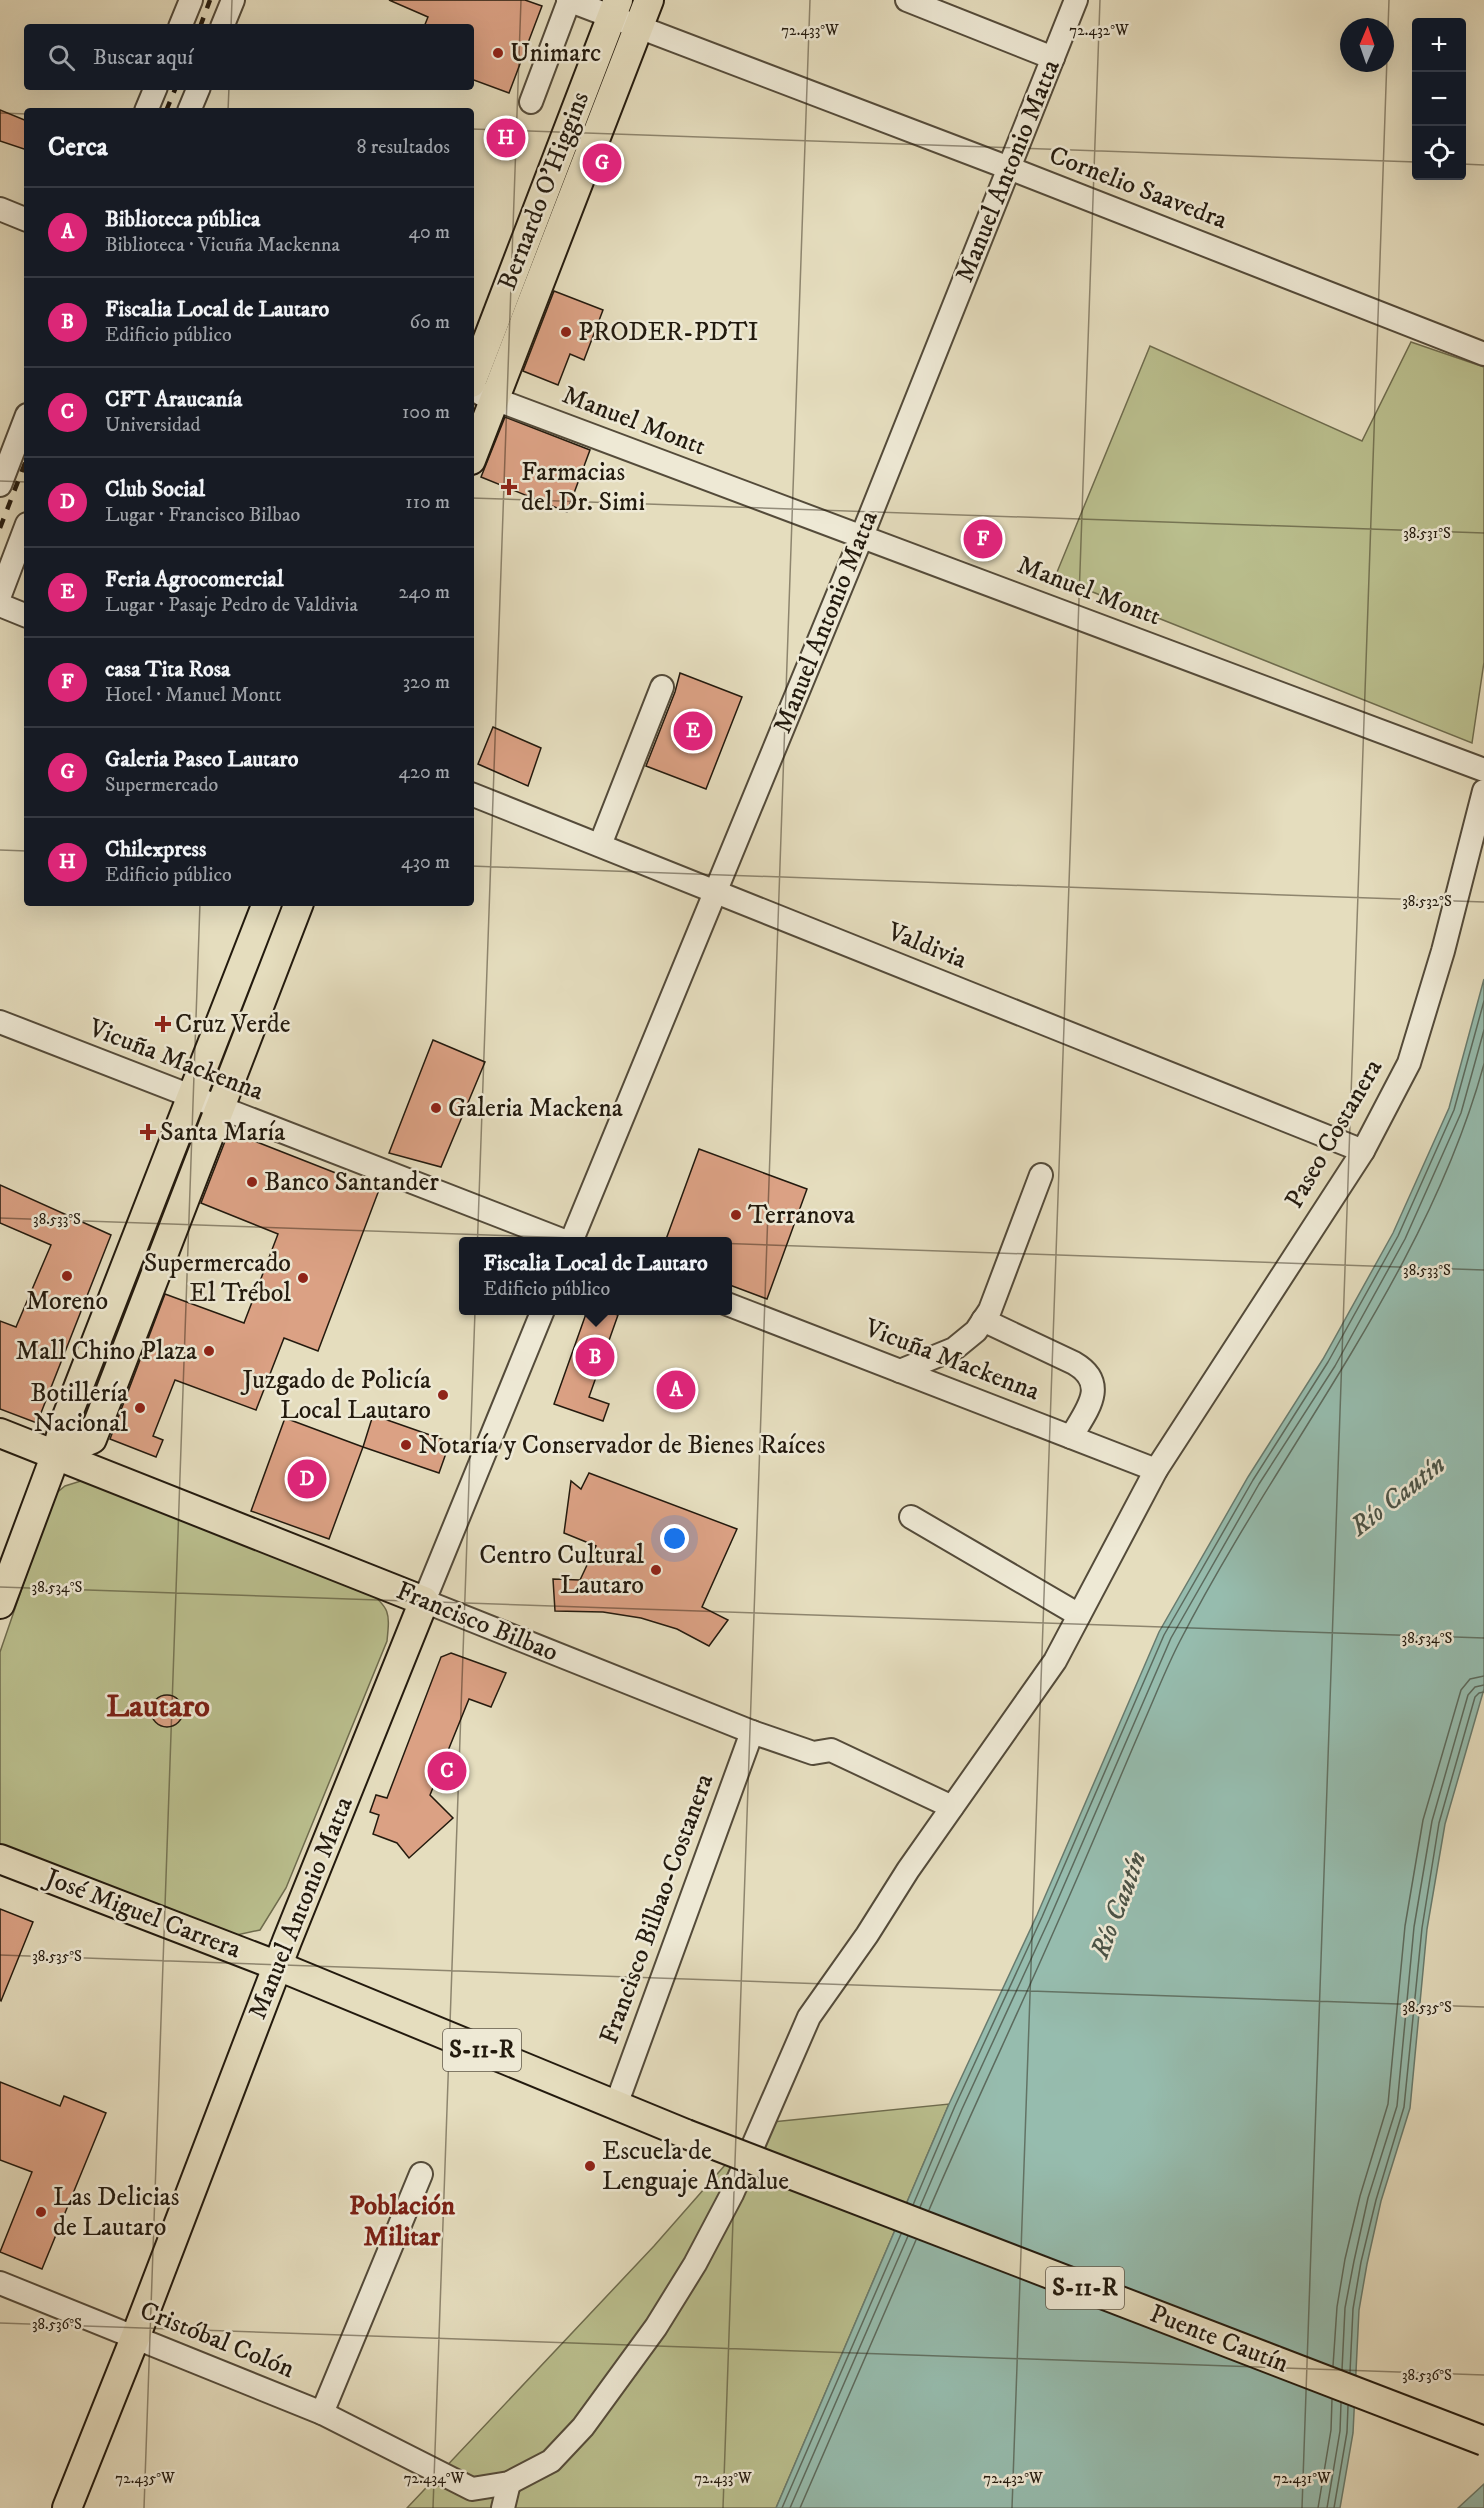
<!DOCTYPE html>
<html lang="es">
<head>
<meta charset="utf-8">
<style>
  :root { --surface:#171b24; --page:#242831; --text:#f1f3f6; --muted:#9ea1a6; --line:#363941; --accent:#db2777 }
  body { margin:0; font-family:"IM FELL DW Pica",serif; background:var(--page); color:var(--text) }
  .controls { position:absolute; right:18px; top:18px; display:grid; overflow:hidden; border-radius:6px; box-shadow:0 6px 24px #0002 }
  .controls button { width:54px; height:54px; display:grid; place-items:center; padding:0; border:0; border-bottom:2px solid var(--line); background:var(--surface); color:var(--text); font:30px sans-serif }
  .compass { position:absolute; left:1340px; top:18px; width:54px; height:54px; border-radius:50%; background:var(--surface); box-shadow:0 6px 24px #0002; rotate:2deg }
  .you { position:absolute; left:675px; top:1539px; width:21px; height:21px; margin:-15px; border:4px solid #fff; border-radius:50%; background:#1a73e8; box-shadow:0 0 0 9px #1a73e833 }
  .badge { display:grid; place-items:center; width:39px; height:39px; border-radius:50%; background:var(--accent); color:#fff; font-size:20px; font-weight:700 }
  .pin { position:absolute; translate:-50% -50%; border:3px solid #fff; box-shadow:0 2px 6px #0006 }
  .popup { position:absolute; left:459px; top:1237px; width:273px; height:78px; box-sizing:border-box; display:grid; place-content:center; border-radius:6px; background:var(--surface); filter:drop-shadow(0 2px 4px #0005); font-size:20px; white-space:nowrap; color:var(--muted) }
  .popup b { font-size:22px; color:var(--text) }
  .popup::after { content:''; position:absolute; left:50%; top:100%; margin-left:-12px; border:12px solid transparent; border-top-color:var(--surface) }
  .list { margin:0; padding:0; list-style:none }
  h2 { display:flex; justify-content:space-between; align-items:center; height:78px; margin:0; padding:0 24px; font-size:26px }
  h2 small { font-size:20px; font-weight:400; color:var(--muted) }
  .list li { display:grid; grid-template-columns:39px 1fr auto; gap:18px; align-items:center; box-sizing:border-box; height:90px; padding:0 24px; border-top:2px solid var(--line) }
  .list b { display:block; font-size:22px; white-space:nowrap }
  .list p { margin:0; font-size:20px; white-space:nowrap; color:var(--muted) }
  .list em { font-size:20px; font-style:normal; color:var(--muted) }
  .icon { flex:none; width:33px; height:33px; fill:none; stroke:currentColor; stroke-width:2; stroke-linecap:round; stroke-linejoin:round }
  .map { position:relative; flex:none; width:1484px; height:2508px; overflow:hidden }
  .search { position:absolute; background:var(--surface); box-shadow:0 6px 24px #0002; left:24px; top:24px; width:450px; height:66px; display:flex; align-items:center; gap:15px; box-sizing:border-box; padding:0 21px; border-radius:6px; color:var(--muted); font-size:22px }
  .panel { position:absolute; background:var(--surface); box-shadow:0 6px 24px #0002; left:24px; top:108px; width:450px; height:798px; border-radius:6px }
  .map>svg:first-child { display:block }
</style>
</head>
<body>
<div class="map">
<svg width="1484" height="2508" viewBox="0 0 1484 2508">
  <rect width="100%" height="100%" fill="#e5ddbe"/>
  <filter id="stains"><feTurbulence type="fractalNoise" baseFrequency=".00333" numOctaves="4"/><feColorMatrix values="0 0 0 0 .2 0 0 0 0 .09 0 0 0 0 .02 0 0 0 .5 -.17"/></filter>
  <radialGradient id="worn" r=".72"><stop offset=".6" stop-color="#630" stop-opacity="0"/><stop offset="1" stop-color="#630" stop-opacity=".3"/></radialGradient>
  <g fill="#babf8e" stroke="#6e6c4e" stroke-width="1.5">
    <polygon points="1411,342 1484,367 1484,662 1472,743 1055,577 1150,346 1362,441"/>
    <path d="M84,1480L366,1589C390,1608 390,1612 387,1641L286,1888L260,1930L232,1936L206,1930L0,1845V1652L54,1495L65,1486Z"/>
    <polygon points="949,2104 776,2508 407,2508 654,2246 762,2123"/>
  </g>
  <g fill="#96bcae" stroke="#687b6e" stroke-width="1.5">
    <polygon points="1484,979 1484,1689 1445,1824 1427,1929 1410,2108 1381,2201 1367,2264 1359,2310 1353,2433 1340,2508 776,2508 949,2104 1037,1915 1159,1632 1248,1477 1323,1359 1393,1233 1449,1108"/>
    <polygon points="1484,2484 1484,2508 1458,2508"/>
  </g>
  <g fill="none" stroke-linecap="round" stroke-linejoin="round">
    <g stroke="#5c6b5e" stroke-width="1.5">
      <polyline points="913,2205 955,2106 1042,1917 1164,1635 1253,1480 1328,1362 1398,1236 1454,1110 1484,1001"/>
      <polyline points="920,2207 962,2109 1049,1920 1171,1638 1259,1484 1335,1366 1405,1239 1461,1113 1484,1030"/>
      <path d="M929,2210C970,2114 1015,2020 1057,1924C1088,1855 1116,1786 1146,1717C1157,1692 1167,1666 1180,1641C1279,1448 1426,1276 1484,1064"/>
      <polyline points="1333,2366 1337,2307 1345,2259 1360,2196 1388,2104 1405,1926 1423,1820 1461,1690 1470,1679 1484,1676"/>
      <polyline points="1342,2370 1345,2308 1354,2261 1368,2198 1397,2106 1414,1927 1432,1821 1468,1695 1475,1687 1484,1685"/>
      <polyline points="1350,2372 1353,2309 1361,2262 1376,2200 1404,2107 1422,1928 1439,1823 1475,1697 1479,1693 1484,1692"/>
      <polyline points="782,2508 901,2234"/>
      <polyline points="790,2508 908,2236"/>
      <polyline points="800,2508 916,2240"/>
      <polyline points="1318,2508 1331,2430 1332,2399"/>
      <polyline points="1327,2508 1340,2431 1341,2403"/>
      <polyline points="1334,2508 1347,2432 1348,2406"/>
    </g>
  </g>
  <g fill="#dba184" stroke="#231a0e" stroke-width="1.5">
    <polygon points="389,0 525,0 542,6 509,93 471,79 471,27 424,27 428,17"/>
    <polygon points="0,110 27,121 27,150 0,141"/>
    <polygon points="554,291 603,310 584,360 570,354 558,385 523,371"/>
    <polygon points="505,417 590,450 567,512 481,477"/>
    <polygon points="680,673 742,697 706,789 646,766 675,692"/>
    <polygon points="493,727 541,748 528,786 478,764"/>
    <polygon points="433,1040 485,1062 441,1167 389,1153"/>
    <polygon points="229,1131 379,1190 318,1351 284,1338 256,1410 175,1380 153,1436 163,1440 156,1457 110,1439 165,1294 244,1323 278,1234 201,1203"/>
    <polygon points="699,1149 807,1189 767,1299 727,1284 727,1242 665,1242"/>
    <polygon points="0,1185 111,1235 37,1423 0,1409 0,1321 16,1327 51,1245 0,1223"/>
    <polygon points="587,1311 605,1311 618,1315 589,1397 609,1404 603,1421 554,1404"/>
    <polygon points="373,1415 450,1442 439,1473 363,1447"/>
    <polygon points="285,1418 363,1447 329,1539 251,1511"/>
    <polygon points="589,1473 737,1529 702,1607 728,1620 709,1646 677,1629 641,1618 603,1612 555,1611 553,1579 580,1580 596,1546 564,1533 571,1481 581,1489"/>
    <polygon points="451,1653 506,1673 491,1707 469,1699 430,1795 453,1818 409,1858 397,1843 373,1834 379,1815 370,1812 376,1795 387,1798 441,1657"/>
    <circle cx="167" cy="1711" r="16"/>
    <polygon points="0,1909 33,1922 1,2001 0,2000"/>
    <polygon points="0,2082 60,2106 64,2096 106,2113 42,2269 0,2252 32,2172 0,2160"/>
  </g>
  <g fill="none" stroke-linecap="round" stroke-linejoin="round">
    <g stroke="#544b3a" stroke-width="26">
      <g id="minor">
        <polyline points="568,0 1009,168 1484,354"/>
        <polyline points="907,0 1053,58"/>
        <polyline points="180,27 191,0"/>
        <polyline points="222,27 233,0"/>
        <polyline points="531,102 569,1"/>
        <polyline points="146,111 156,87"/>
        <polyline points="189,111 199,87"/>
        <polyline points="0,209 27,220"/>
        <polyline points="481,394 1484,770"/>
        <polyline points="0,485 27,415"/>
        <polyline points="0,595 27,524"/>
        <polyline points="0,605 27,616"/>
        <polyline points="471,794 1363,1151"/>
        <polyline points="600,845 662,687"/>
        <polyline points="0,1022 567,1242"/>
        <polyline points="571,1242 862,536 1076,0"/>
        <polyline points="727,1304 1156,1470"/>
        <polyline points="543,1310 424,1601 752,1732 813,1753 831,1750 952,1807"/>
        <path d="M983,1320L1074,1363C1110,1384 1086,1411 1071,1437"/>
        <polyline points="900,1371 954,1349 976,1331 990,1310 1041,1175"/>
        <polyline points="911,1517 1079,1615"/>
        <polyline points="616,2105 752,1732"/>
        <polyline points="0,2283 322,2413 472,2489 509,2483 551,2461 583,2427 656,2327 695,2264 732,2194 809,2017 867,1935 908,1870 1055,1661 1156,1470 1363,1151 1409,1063 1443,951 1484,791"/>
        <polyline points="322,2413 421,2174"/>
        <polyline points="503,2508 509,2483"/>
      </g>
    </g>
    <g stroke="#231a0e" stroke-width="32">
      <g id="major">
        <polyline points="471,383 618,0"/>
        <polyline points="471,460 649,0"/>
        <polyline points="0,1433 424,1601 287,1941 135,2338 67,2508"/>
        <polyline points="56,1454 92,1439 299,903"/>
        <polyline points="0,1604 56,1454 64,1424 267,903"/>
        <polyline points="0,1859 278,1966 686,2134"/>
      </g>
    </g>
    <use href="#minor" stroke="#eee9d5" stroke-width="22"/>
    <use href="#major" stroke="#e5ddbe" stroke-width="28"/>
    <g stroke="#231a0e" stroke-width="4.5" stroke-dasharray="10 10" stroke-linecap="butt">
      <polyline points="200,27 210,0"/>
      <polyline points="166,111 176,87"/>
      <polyline points="0,528 27,458"/>
    </g>
    <g stroke="#231a0e" stroke-width="32" stroke-linecap="butt">
      <polyline id="major-bridge" points="686,2134 1484,2441"/>
    </g>
    <use href="#major-bridge" stroke="#e5ddbe" stroke-width="28"/>
  </g>
  <path fill="none" stroke="#231a0e" stroke-width="1.5" stroke-opacity="0.45" d="M231,27L232,0M228,111L229,87M0,113L27,114M471,129L1416,162M1462,164L1484,165M0,481L27,482M471,498L1484,533M0,850L27,851M471,866L1484,902M0,1218L1484,1270M0,1587L1484,1638M0,1955L1484,2007M0,2323L1484,2375M144,2508L200,903M433,2508L521,0M723,2508L810,0M1012,2508L1100,0M1302,2508L1389,0"/>
  <g fill="#8f2418" stroke="#eee9d5" stroke-width="2">
    <circle cx="498" cy="53" r="6"/>
    <circle cx="566" cy="332" r="6"/>
    <path d="M506 478h6v6h6v6h-6v6h-6v-6h-6v-6h6z"/>
    <path d="M160 1015h6v6h6v6h-6v6h-6v-6h-6v-6h6z"/>
    <circle cx="436" cy="1108" r="6"/>
    <path d="M145 1123h6v6h6v6h-6v6h-6v-6h-6v-6h6z"/>
    <circle cx="252" cy="1182" r="6"/>
    <circle cx="736" cy="1215" r="6"/>
    <circle cx="67" cy="1276" r="6"/>
    <circle cx="303" cy="1278" r="6"/>
    <circle cx="209" cy="1351" r="6"/>
    <circle cx="443" cy="1395" r="6"/>
    <circle cx="140" cy="1408" r="6"/>
    <circle cx="406" cy="1445" r="6"/>
    <circle cx="656" cy="1570" r="6"/>
    <circle cx="590" cy="2166" r="6"/>
    <circle cx="41" cy="2212" r="6"/>
  </g>
  <g text-anchor="middle" dominant-baseline="central" stroke-width="5" stroke-linejoin="round" paint-order="stroke">
    <g fill="#eee9d5" stroke="#60584a" stroke-width="1.5">
      <rect x="443" y="2029" width="78" height="42" rx="4.5"/>
      <rect x="1046" y="2267" width="78" height="42" rx="4.5"/>
    </g>
    <g font-size="24" font-weight="bold" fill="#231a0e">
      <text x="482" y="2050">S-11-R</text>
      <text x="1085" y="2288">S-11-R</text>
    </g>
    <g font-size="26" fill="#231a0e" stroke="#eee9d5" text-anchor="start">
      <text x="510" y="53">Unimarc</text>
      <text x="578" y="332">PRODER-PDTI</text>
      <text x="521" y="472">Farmacias<tspan x="521" dy="30">del Dr. Simi</tspan></text>
      <text x="175" y="1024">Cruz Verde</text>
      <text x="448" y="1108">Galeria Mackena</text>
      <text x="160" y="1132">Santa María</text>
      <text x="264" y="1182">Banco Santander</text>
      <text x="748" y="1215">Terranova</text>
      <text x="291" y="1263" text-anchor="end">Supermercado<tspan x="291" dy="30">El Trébol</tspan></text>
      <text x="67" y="1301" text-anchor="middle">Moreno</text>
      <text x="197" y="1351" text-anchor="end">Mall Chino Plaza</text>
      <text x="431" y="1380" text-anchor="end">Juzgado de Policía<tspan x="431" dy="30">Local Lautaro</tspan></text>
      <text x="128" y="1393" text-anchor="end">Botillería<tspan x="128" dy="30">Nacional</tspan></text>
      <text x="418" y="1445">Notaría y Conservador de Bienes Raíces</text>
      <text x="644" y="1555" text-anchor="end">Centro Cultural<tspan x="644" dy="30">Lautaro</tspan></text>
      <text x="602" y="2151">Escuela de<tspan x="602" dy="30">Lenguaje Andalue</tspan></text>
      <text x="53" y="2197">Las Delicias<tspan x="53" dy="30">de Lautaro</tspan></text>
    </g>
    <g font-size="26" fill="#231a0e" stroke="#eee9d5">
      <text transform="translate(1008 171) rotate(-68)">Manuel Antonio Matta</text>
      <text transform="translate(1138 188) rotate(21)">Cornelio Saavedra</text>
      <text transform="translate(544 191) rotate(-69)">Bernardo O'Higgins</text>
      <text transform="translate(634 421) rotate(21)">Manuel Montt</text>
      <text transform="translate(1089 591) rotate(21)">Manuel Montt</text>
      <text transform="translate(826 622) rotate(-68)">Manuel Antonio Matta</text>
      <text transform="translate(927 946) rotate(22)">Valdivia</text>
      <text transform="translate(176 1060) rotate(21)">Vicuña Mackenna</text>
      <text transform="translate(1334 1134) rotate(-60)">Paseo Costanera</text>
      <text transform="translate(952 1360) rotate(21)">Vicuña Mackenna</text>
      <text transform="translate(477 1622) rotate(22)">Francisco Bilbao</text>
      <text transform="translate(301 1908) rotate(-68)">Manuel Antonio Matta</text>
      <text transform="translate(657 1909) rotate(-70)">Francisco Bilbao-Costanera</text>
      <text transform="translate(143 1914) rotate(21)">José Miguel Carrera</text>
      <text transform="translate(1219 2339) rotate(21)">Puente Cautín</text>
      <text transform="translate(217 2340) rotate(22)">Cristóbal Colón</text>
    </g>
    <g font-size="27" font-style="italic" fill="#4b5346" stroke="#eee9d5">
      <text transform="translate(1398 1496) rotate(-38)">Río Cautín</text>
      <text transform="translate(1119 1905) rotate(-69)">Río Cautín</text>
    </g>
    <g font-size="27" font-weight="bold" fill="#7a1f14" stroke="#eee9d5">
      <text x="402" y="2206">Población<tspan x="402" dy="31">Militar</tspan></text>
    </g>
    <g font-size="32" font-weight="bold" fill="#7a1f14" stroke="#eee9d5">
      <text x="158" y="1707">Lautaro</text>
    </g>
  </g>
  <g font-size="15" text-anchor="middle" fill="#231a0e" stroke="#eee9d5" stroke-width="5" stroke-linejoin="round" paint-order="stroke">
    <text x="810" y="35">72.433°W</text>
    <text x="1099" y="35">72.432°W</text>
    <text x="1427" y="538">38.531°S</text>
    <text x="1427" y="906">38.532°S</text>
    <text x="57" y="1224">38.533°S</text>
    <text x="1427" y="1275">38.533°S</text>
    <text x="57" y="1592">38.534°S</text>
    <text x="1427" y="1643">38.534°S</text>
    <text x="57" y="1961">38.535°S</text>
    <text x="1427" y="2012">38.535°S</text>
    <text x="57" y="2329">38.536°S</text>
    <text x="1427" y="2380">38.536°S</text>
    <text x="145" y="2483">72.435°W</text>
    <text x="434" y="2483">72.434°W</text>
    <text x="723" y="2483">72.433°W</text>
    <text x="1013" y="2483">72.432°W</text>
    <text x="1302" y="2483">72.431°W</text>
  </g>
  <rect width="100%" height="100%" filter="url(#stains)"/>
  <rect width="100%" height="100%" fill="url(#worn)"/>
</svg>
<div class="controls">
<button>+</button>
<button>−</button>
<button><svg class="icon" aria-label="locate" viewBox="0 0 24 24"><circle cx="12" cy="12" r="6"/><path d="M12 2v4M12 18v4M2 12h4M18 12h4"/></svg></button>
</div>
<svg class="compass" viewBox="-18 -18 36 36"><path d="M0-13l5 13h-10z" fill="#e53935"/><path d="M0 13l5-13h-10z" fill="#9ea1a6"/></svg>
<div class="you"></div>
<div class="pin badge" style="left:676px;top:1390px">A</div>
<div class="pin badge" style="left:595px;top:1357px">B</div>
<div class="popup"><b>Fiscalia Local de Lautaro</b>Edificio público</div>
<div class="pin badge" style="left:447px;top:1771px">C</div>
<div class="pin badge" style="left:307px;top:1479px">D</div>
<div class="pin badge" style="left:693px;top:731px">E</div>
<div class="pin badge" style="left:983px;top:539px">F</div>
<div class="pin badge" style="left:602px;top:163px">G</div>
<div class="pin badge" style="left:506px;top:138px">H</div>
<div class="search"><svg class="icon" aria-label="search" viewBox="0 0 24 24"><circle cx="10" cy="10" r="6"/><path d="M15 15l6 6"/></svg>Buscar aquí</div>
<section class="panel">
<h2>Cerca<small>8 resultados</small></h2>
<ul class="list">
<li><span class="badge">A</span><div><b>Biblioteca pública</b><p>Biblioteca · Vicuña Mackenna</p></div><em>40 m</em></li>
<li><span class="badge">B</span><div><b>Fiscalia Local de Lautaro</b><p>Edificio público</p></div><em>60 m</em></li>
<li><span class="badge">C</span><div><b>CFT Araucanía</b><p>Universidad</p></div><em>100 m</em></li>
<li><span class="badge">D</span><div><b>Club Social</b><p>Lugar · Francisco Bilbao</p></div><em>110 m</em></li>
<li><span class="badge">E</span><div><b>Feria Agrocomercial</b><p>Lugar · Pasaje Pedro de Valdivia</p></div><em>240 m</em></li>
<li><span class="badge">F</span><div><b>casa Tita Rosa</b><p>Hotel · Manuel Montt</p></div><em>320 m</em></li>
<li><span class="badge">G</span><div><b>Galeria Paseo Lautaro</b><p>Supermercado</p></div><em>420 m</em></li>
<li><span class="badge">H</span><div><b>Chilexpress</b><p>Edificio público</p></div><em>430 m</em></li>
</ul>
</section>
</div>
</body>
</html>
